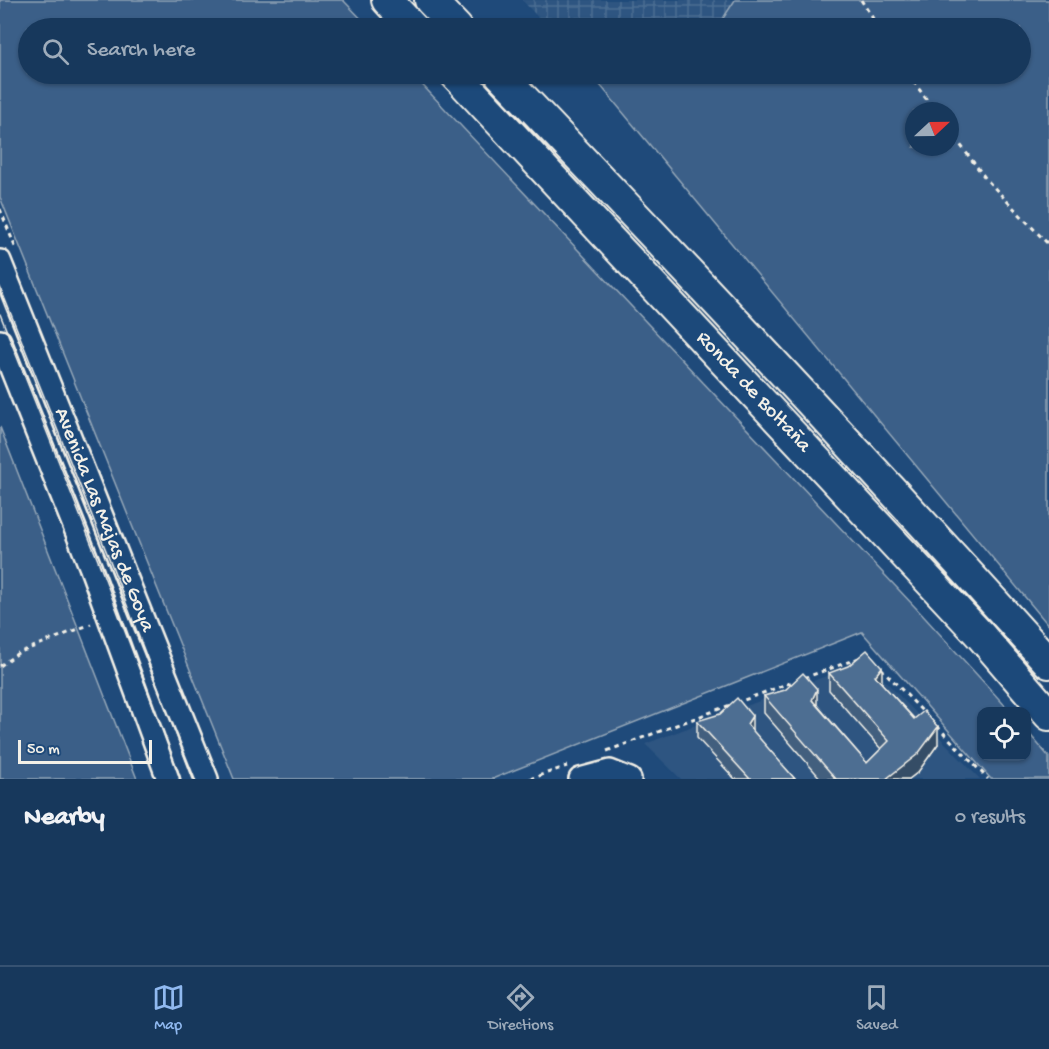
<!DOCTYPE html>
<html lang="en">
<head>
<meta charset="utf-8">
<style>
  :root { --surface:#17385c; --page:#203f62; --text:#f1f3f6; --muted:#9eacbb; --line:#365272; --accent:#90b9f0 }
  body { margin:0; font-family:"Gochi Hand",sans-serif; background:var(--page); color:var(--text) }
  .controls { position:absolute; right:18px; bottom:18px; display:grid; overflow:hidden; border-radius:12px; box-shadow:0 2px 4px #0004 }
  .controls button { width:54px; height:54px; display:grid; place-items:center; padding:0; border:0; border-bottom:2px solid var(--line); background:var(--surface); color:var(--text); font:30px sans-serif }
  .compass { position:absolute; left:905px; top:102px; width:54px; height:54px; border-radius:50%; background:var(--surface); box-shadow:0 2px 4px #0004; rotate:68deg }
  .scale { position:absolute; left:18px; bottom:15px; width:134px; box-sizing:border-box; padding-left:6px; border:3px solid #f4f1e8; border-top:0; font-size:16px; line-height:21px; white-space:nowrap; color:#f4f1e8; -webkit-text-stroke:4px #1f4a7a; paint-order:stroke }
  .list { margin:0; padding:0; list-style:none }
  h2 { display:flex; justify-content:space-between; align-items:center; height:78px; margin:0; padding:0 24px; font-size:26px }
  h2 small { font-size:20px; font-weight:400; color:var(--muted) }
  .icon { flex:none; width:33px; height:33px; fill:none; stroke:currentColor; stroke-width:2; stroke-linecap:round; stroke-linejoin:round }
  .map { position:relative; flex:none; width:1049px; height:779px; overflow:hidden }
  .search { position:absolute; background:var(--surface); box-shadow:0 2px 4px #0004; left:18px; right:18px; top:18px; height:66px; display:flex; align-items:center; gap:15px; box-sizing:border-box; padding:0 21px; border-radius:33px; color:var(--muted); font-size:22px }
  .sheet { height:186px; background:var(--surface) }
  nav { display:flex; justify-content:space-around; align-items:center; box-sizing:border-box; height:84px; border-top:2px solid var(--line); background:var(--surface); font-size:16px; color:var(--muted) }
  nav a { display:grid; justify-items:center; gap:3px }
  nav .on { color:var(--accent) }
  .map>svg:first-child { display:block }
</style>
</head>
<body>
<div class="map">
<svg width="1049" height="779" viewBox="0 0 1049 779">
  <defs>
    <pattern id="industrial-grid" width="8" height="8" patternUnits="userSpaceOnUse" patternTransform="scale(1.5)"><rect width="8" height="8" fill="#2d5581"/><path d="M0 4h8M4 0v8" fill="none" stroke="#4c6e93"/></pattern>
  </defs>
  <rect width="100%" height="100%" fill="#1f4a7a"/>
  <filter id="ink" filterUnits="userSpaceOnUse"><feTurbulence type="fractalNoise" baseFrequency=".0167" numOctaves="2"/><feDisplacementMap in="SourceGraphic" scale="12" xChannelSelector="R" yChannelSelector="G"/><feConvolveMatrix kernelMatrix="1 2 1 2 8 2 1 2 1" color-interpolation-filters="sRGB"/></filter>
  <g filter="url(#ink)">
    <polygon fill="#2d5581" points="866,661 980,779 681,779 645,744"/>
    <polygon fill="url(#industrial-grid)" points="522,0 735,0 724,17 713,28 548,28"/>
    <g fill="#3a5f88" stroke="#97a8b8" stroke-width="1.5" fill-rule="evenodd">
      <polygon points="0,0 343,0 370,28 28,28 28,74 412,74 916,608 1010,711 982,712 982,756 1026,756 1027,731 1049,757 1049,779 991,779 862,632 492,779 234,779 0,197"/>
      <path d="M735,0H1049V626L591,74H1020V28H713L724,17ZM914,111H950V147H914Z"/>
      <polygon points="0,427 137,779 0,779"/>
    </g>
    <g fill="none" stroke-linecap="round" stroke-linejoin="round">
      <g stroke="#f4f1e8" stroke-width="26">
        <g id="street">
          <path id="s1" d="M0,261L207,779"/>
          <polyline points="0,341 90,566 168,779"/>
          <polyline points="580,779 610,771 630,779"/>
        </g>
      </g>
      <g stroke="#f4f1e8" stroke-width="34">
        <g id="secondary">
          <polyline points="387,0 413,28"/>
          <polyline points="430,0 457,28"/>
          <path id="s2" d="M455,74L981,636L1049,715"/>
          <path d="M500,74C686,268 870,463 1049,663"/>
        </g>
      </g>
      <g stroke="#f4f1e8" stroke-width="3" stroke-dasharray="4.5 4.5" stroke-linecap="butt">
        <polyline points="861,0 879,28"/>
        <polyline points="908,74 935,111"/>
        <polyline points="950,131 986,179 1049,245"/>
        <polyline points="0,209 16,249"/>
        <polyline points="0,666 18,653 91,624"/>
        <polyline points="881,668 924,713"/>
        <polyline points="804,678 859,658"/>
        <polyline points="736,703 795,681"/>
        <polyline points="937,726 988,779"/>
        <polyline points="607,751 730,705"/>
        <polyline points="530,779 567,766"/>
      </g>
      <use href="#street" stroke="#1f4a7a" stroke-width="21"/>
      <use href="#secondary" stroke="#1f4a7a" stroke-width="30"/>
      <g stroke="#f4f1e8" stroke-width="1.5">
        <polyline points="0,287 109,558 193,779"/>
        <polyline points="0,314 99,563 181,779"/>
      </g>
    </g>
    <g fill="#425f7e" stroke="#f4f1e8" stroke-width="1.5">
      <polygon points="829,673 882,684 938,744 918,772 909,779 821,779 764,713 764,696 817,705 867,763 881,749 829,690"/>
      <polygon points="697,721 752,731 795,779 735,779 697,738"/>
    </g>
    <g fill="#364d66" stroke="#f4f1e8" stroke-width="1.5">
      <polygon points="882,667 882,684 875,676"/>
      <polygon points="817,689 817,706 812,700"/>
      <polygon points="752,716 752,733 747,724"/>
      <polygon points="938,727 938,744 918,772 909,779 886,779"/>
    </g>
    <g fill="#4d6e92" stroke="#f4f1e8" stroke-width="1.5">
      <polygon points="867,650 882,667 875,676 914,719 924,711 938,727 918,754 886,779 836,779 764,696 785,690 803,673 817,689 812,700 867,763 889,741 829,673 848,666"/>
      <polygon points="737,698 752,716 747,724 795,779 750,779 697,721 720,714"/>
    </g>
  </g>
  <g text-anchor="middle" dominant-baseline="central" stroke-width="5" stroke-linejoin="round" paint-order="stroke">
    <g font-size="21" fill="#f4f1e8" stroke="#1f4a7a">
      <text stroke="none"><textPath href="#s2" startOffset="436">Ronda de Boltaña</textPath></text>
      <text stroke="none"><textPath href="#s1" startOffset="279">Avenida Las Majas de Goya</textPath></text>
    </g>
  </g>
</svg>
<div class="controls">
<button><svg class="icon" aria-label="locate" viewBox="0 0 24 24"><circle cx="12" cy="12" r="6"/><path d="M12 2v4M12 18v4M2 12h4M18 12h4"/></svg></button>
</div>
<svg class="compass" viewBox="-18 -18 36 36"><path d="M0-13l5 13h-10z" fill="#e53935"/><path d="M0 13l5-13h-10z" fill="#9eacbb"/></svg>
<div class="scale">50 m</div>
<div class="search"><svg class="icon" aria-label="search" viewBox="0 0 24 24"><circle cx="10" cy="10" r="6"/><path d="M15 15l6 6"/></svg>Search here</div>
</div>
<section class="sheet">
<h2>Nearby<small>0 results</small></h2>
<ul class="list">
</ul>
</section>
<nav>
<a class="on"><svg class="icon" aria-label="map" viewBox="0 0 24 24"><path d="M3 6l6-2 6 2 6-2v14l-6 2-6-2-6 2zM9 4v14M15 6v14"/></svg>Map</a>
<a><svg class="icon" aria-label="directions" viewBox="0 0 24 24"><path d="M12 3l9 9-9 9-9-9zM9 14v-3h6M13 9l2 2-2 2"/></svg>Directions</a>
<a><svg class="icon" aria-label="saved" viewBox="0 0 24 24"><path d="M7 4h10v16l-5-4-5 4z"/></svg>Saved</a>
</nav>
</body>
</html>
